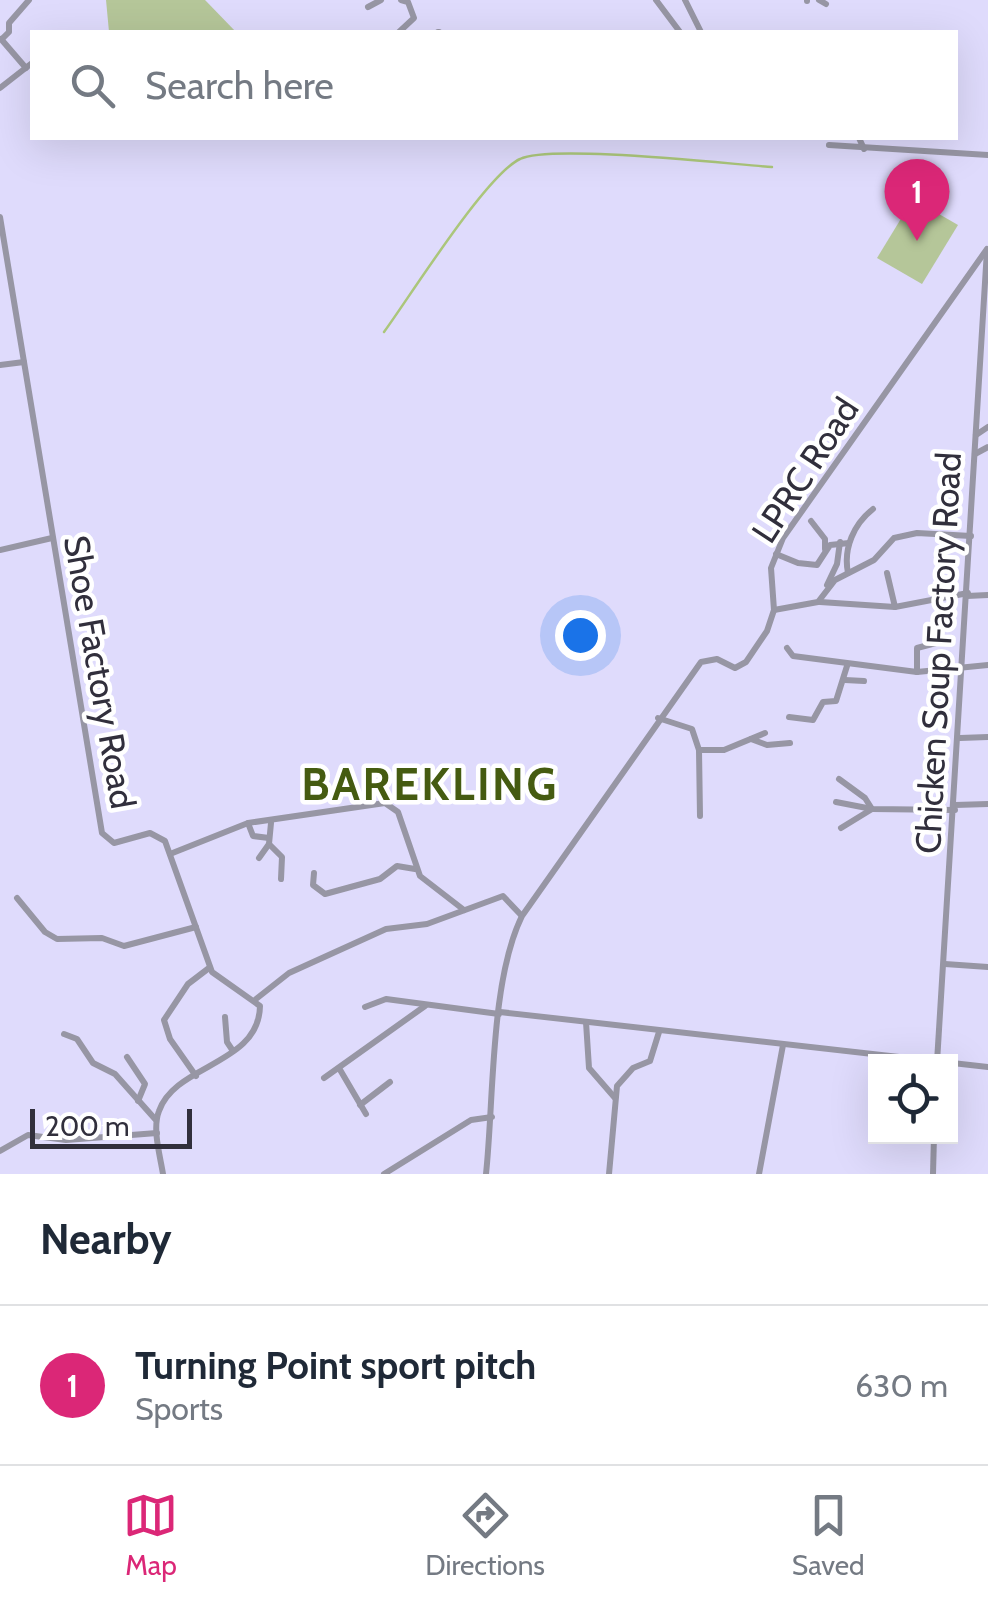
<!DOCTYPE html>
<html lang="en">
<head>
<meta charset="utf-8">
<style>
  :root { --surface:#fff; --page:#f2f2f3; --text:#1f2937; --muted:#747a83; --line:#e0e1e3; --accent:#db2777 }
  body { margin:0; font-family:Cabin,sans-serif; background:var(--page); color:var(--text) }
  .controls { position:absolute; right:30px; bottom:30px; display:grid; overflow:hidden; border-radius:0px; box-shadow:0 10px 40px #0002 }
  .controls button { width:90px; height:90px; display:grid; place-items:center; padding:0; border:0; border-bottom:2px solid var(--line); background:var(--surface); color:var(--text); font:50px sans-serif }
  .scale { position:absolute; left:30px; bottom:25px; width:162px; box-sizing:border-box; padding-left:10px; border:5px solid #312f3c; border-top:0; font-size:28px; line-height:35px; white-space:nowrap; color:#312f3c; -webkit-text-stroke:8px #fff; paint-order:stroke }
  .you { position:absolute; left:580px; top:635px; width:35px; height:35px; margin:-25px; border:8px solid #fff; border-radius:50%; background:#1a73e8; box-shadow:0 0 0 15px #1a73e833 }
  .badge { display:grid; place-items:center; width:65px; height:65px; border-radius:50%; background:var(--accent); color:#fff; font-size:32px; font-weight:700 }
  .pin { position:absolute; translate:-50% -82px; filter:drop-shadow(0 2px 5px #0008) }
  .pin::after { content:''; position:absolute; top:52px; width:35px; height:30px; background:inherit; clip-path:polygon(0 0,100% 0,50% 100%) }
  .list { margin:0; padding:0; list-style:none }
  h2 { display:flex; justify-content:space-between; align-items:center; height:130px; margin:0; padding:0 40px; font-size:42px }
  h2 small { font-size:32px; font-weight:400; color:var(--muted) }
  .list li { display:grid; grid-template-columns:65px 1fr auto; gap:30px; align-items:center; box-sizing:border-box; height:160px; padding:0 40px; border-top:2px solid var(--line) }
  .list b { display:block; font-size:38px; white-space:nowrap }
  .list p { margin:0; font-size:32px; white-space:nowrap; color:var(--muted) }
  .list em { font-size:32px; font-style:normal; color:var(--muted) }
  .icon { flex:none; width:55px; height:55px; fill:none; stroke:currentColor; stroke-width:2; stroke-linecap:round; stroke-linejoin:round }
  .map { position:relative; flex:none; width:988px; height:1174px; overflow:hidden }
  .search { position:absolute; background:var(--surface); box-shadow:0 10px 40px #0002; left:30px; right:30px; top:30px; height:110px; display:flex; align-items:center; gap:25px; box-sizing:border-box; padding:0 35px; border-radius:0px; color:var(--muted); font-size:38px }
  .sheet { height:290px; background:var(--surface) }
  nav { display:flex; justify-content:space-around; align-items:center; box-sizing:border-box; height:140px; border-top:2px solid var(--line); background:var(--surface); font-size:28px; color:var(--muted) }
  nav a { display:grid; justify-items:center; gap:5px }
  nav .on { color:var(--accent) }
  .map>svg:first-child { display:block }
</style>
</head>
<body>
<div class="map">
<svg width="988" height="1174" viewBox="0 0 988 1174">
  <rect width="100%" height="100%" fill="#dfdbfc"/>
  <g fill="#b5c699">
    <polygon points="106,0 205,0 236,32 109,32"/>
    <polygon points="913,199 958,225 922,284 877,258"/>
  </g>
  <g fill="none" stroke-linecap="round" stroke-linejoin="round">
    <path stroke="#abc67b" stroke-width="2.5" d="M384,332C411,295 486,175 520,159C550,144 728,164 772,167"/>
    <g stroke="#9796a4" stroke-width="6">
      <polyline points="656,0 680,32"/>
      <polyline points="685,0 701,32"/>
      <polyline points="807,0 807,1"/>
      <polyline points="819,0 826,4"/>
      <polyline points="368,7 381,0"/>
      <polyline points="399,32 414,18 408,2 401,0"/>
      <polyline points="438,32 439,32"/>
      <polyline points="1,39 26,68"/>
      <polyline points="2,39 9,32 9,23 29,0"/>
      <polyline points="0,88 32,63"/>
      <polyline points="859,138 864,149"/>
      <polyline points="829,145 988,155"/>
      <path d="M0,217L102,833L114,843L150,833L165,841L212,972L260,1006C259,1065 175,1064 159,1111C152,1129 160,1155 163,1174"/>
      <polyline points="0,365 24,362"/>
      <polyline points="976,435 988,427"/>
      <polyline points="975,454 988,447"/>
      <polyline points="811,521 825,539 825,549"/>
      <polyline points="0,550 52,538"/>
      <polyline points="776,554 798,563 817,565 830,545 849,543"/>
      <path d="M848,573C843,548 854,524 873,509"/>
      <polyline points="887,573 895,607"/>
      <polyline points="827,585 837,564 840,542"/>
      <polyline points="967,596 988,595"/>
      <polyline points="820,602 895,607 968,593"/>
      <polyline points="774,610 818,602 835,580 874,560 894,538 917,533 971,536"/>
      <polyline points="787,648 793,656 917,672 988,665"/>
      <polyline points="917,672 917,648 936,643 943,614"/>
      <polyline points="845,680 864,681"/>
      <polyline points="789,717 813,720 823,702 836,701 847,666"/>
      <polyline points="658,718 692,729 699,750 700,816"/>
      <polyline points="960,738 988,737"/>
      <polyline points="751,739 767,745 790,743"/>
      <polyline points="699,750 724,750 765,733"/>
      <polyline points="839,779 865,798 872,809 841,828"/>
      <polyline points="836,802 872,809 955,810"/>
      <polyline points="955,805 988,804"/>
      <polyline points="248,823 253,836 269,838"/>
      <polyline points="271,823 269,844 282,857 281,879"/>
      <polyline points="170,854 248,823 385,803 398,812 420,876 464,910"/>
      <polyline points="259,858 269,844"/>
      <polyline points="314,873 313,885 325,894 380,879 397,866 415,869"/>
      <polyline points="17,898 45,932 57,939 102,938 124,946 196,927"/>
      <polyline points="945,964 988,967"/>
      <polyline points="256,999 289,973 386,929 427,924 503,896 521,915"/>
      <polyline points="365,1007 386,999 499,1014"/>
      <polyline points="500,1012 988,1067"/>
      <polyline points="225,1017 227,1042 233,1051"/>
      <polyline points="586,1022 589,1068 615,1098"/>
      <polyline points="64,1034 77,1039 93,1063 115,1074 155,1119"/>
      <polyline points="127,1057 145,1084 138,1101"/>
      <polyline points="937,1062 987,250"/>
      <polyline points="339,1068 366,1114"/>
      <polyline points="196,1076 170,1039 164,1020 188,984 209,968"/>
      <polyline points="324,1078 425,1006"/>
      <polyline points="360,1105 390,1082"/>
      <polyline points="0,1151 28,1135 66,1140 157,1133"/>
      <polyline points="384,1174 471,1120 492,1117"/>
      <path d="M486,1174C494,1100 490,981 522,916L701,662L717,659L735,668L746,662L767,631L774,610L771,568L783,538L987,249"/>
      <polyline points="609,1174 617,1086 633,1068 650,1061 659,1032"/>
      <polyline points="759,1174 783,1045"/>
      <polyline points="933,1174 934,1136"/>
    </g>
  </g>
  <g text-anchor="middle" dominant-baseline="central" stroke-width="9" stroke-linejoin="round" paint-order="stroke">
    <g font-size="35" fill="#312f3c" stroke="#fff">
      <text transform="translate(805 470) rotate(-57)">LPRC Road</text>
      <text transform="translate(938 653) rotate(-87)">Chicken Soup Factory Road</text>
      <text transform="translate(100 672) rotate(80)">Shoe Factory Road</text>
    </g>
    <g font-size="45" font-weight="bold" letter-spacing="2.5" fill="#455b11" stroke="#fff">
      <text x="430" y="784">BAREKLING</text>
    </g>
  </g>
</svg>
<div class="controls">
<button><svg class="icon" aria-label="locate" viewBox="0 0 24 24"><circle cx="12" cy="12" r="6"/><path d="M12 2v4M12 18v4M2 12h4M18 12h4"/></svg></button>
</div>
<div class="scale">200 m</div>
<div class="you"></div>
<div class="pin badge" style="left:917px;top:241px">1</div>
<div class="search"><svg class="icon" aria-label="search" viewBox="0 0 24 24"><circle cx="10" cy="10" r="6"/><path d="M15 15l6 6"/></svg>Search here</div>
</div>
<section class="sheet">
<h2>Nearby<small></small></h2>
<ul class="list">
<li><span class="badge">1</span><div><b>Turning Point sport pitch</b><p>Sports</p></div><em>630 m</em></li>
</ul>
</section>
<nav>
<a class="on"><svg class="icon" aria-label="map" viewBox="0 0 24 24"><path d="M3 6l6-2 6 2 6-2v14l-6 2-6-2-6 2zM9 4v14M15 6v14"/></svg>Map</a>
<a><svg class="icon" aria-label="directions" viewBox="0 0 24 24"><path d="M12 3l9 9-9 9-9-9zM9 14v-3h6M13 9l2 2-2 2"/></svg>Directions</a>
<a><svg class="icon" aria-label="saved" viewBox="0 0 24 24"><path d="M7 4h10v16l-5-4-5 4z"/></svg>Saved</a>
</nav>
</body>
</html>
